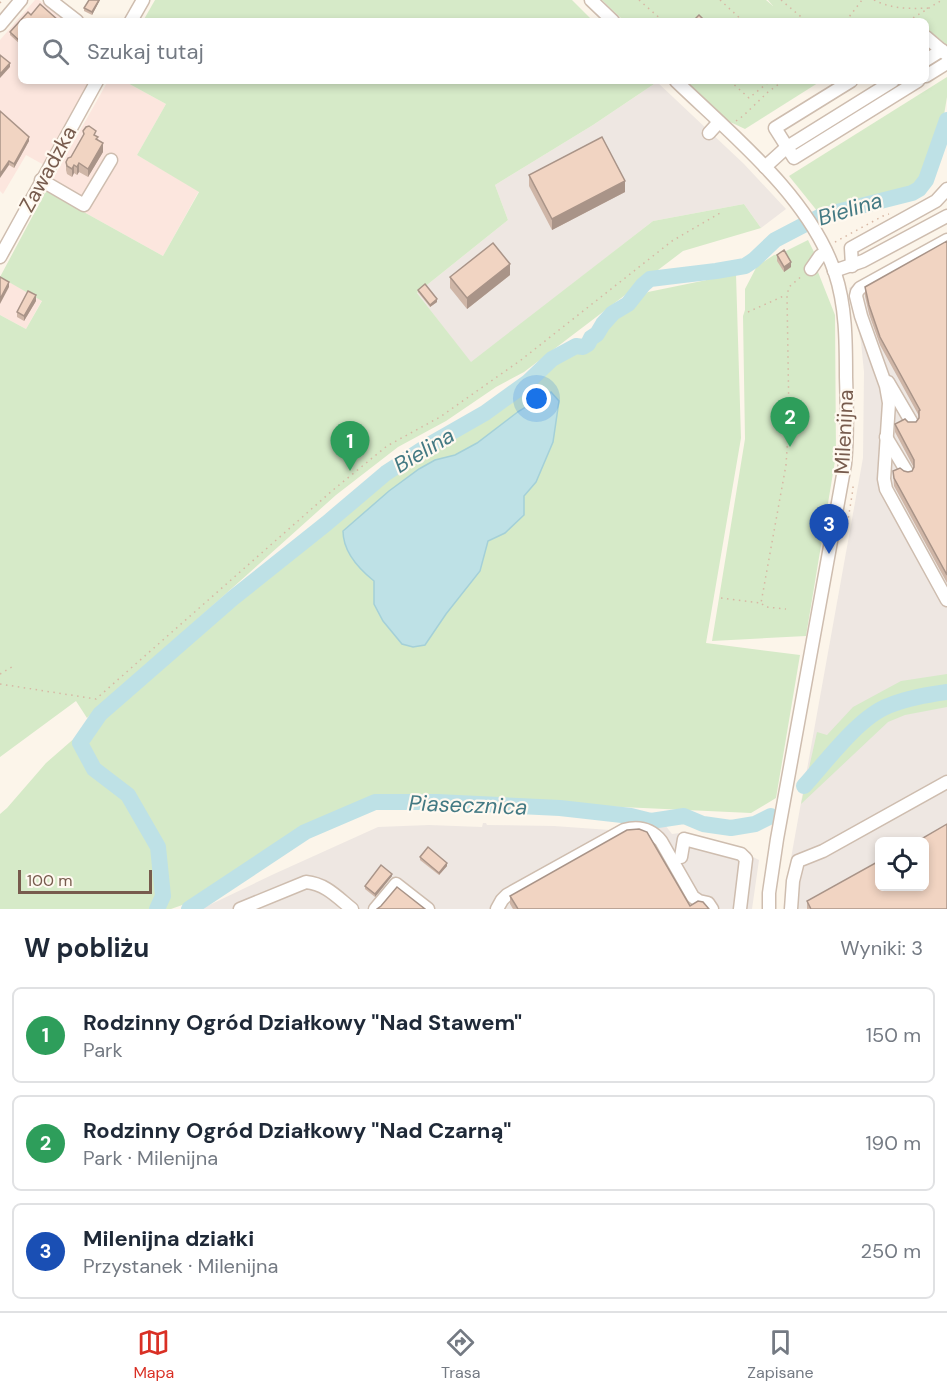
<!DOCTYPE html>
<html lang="pl">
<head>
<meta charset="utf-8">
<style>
  :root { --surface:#fff; --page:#f6f6f7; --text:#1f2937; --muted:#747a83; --line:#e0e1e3; --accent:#d93025 }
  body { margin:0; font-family:"DM Sans",sans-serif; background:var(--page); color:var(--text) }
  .controls { position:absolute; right:18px; bottom:18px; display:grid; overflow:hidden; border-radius:9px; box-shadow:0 3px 9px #0003 }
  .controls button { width:54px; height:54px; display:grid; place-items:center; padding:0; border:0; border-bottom:2px solid var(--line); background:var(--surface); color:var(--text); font:30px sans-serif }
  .scale { position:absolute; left:18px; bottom:15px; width:134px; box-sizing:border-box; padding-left:6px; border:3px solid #775b4d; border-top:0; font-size:16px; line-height:21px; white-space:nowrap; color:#775b4d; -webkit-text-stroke:4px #fff9f0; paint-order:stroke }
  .you { position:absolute; left:537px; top:399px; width:21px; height:21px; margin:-15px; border:4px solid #fff; border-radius:50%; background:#1a73e8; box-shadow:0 0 0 9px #1a73e833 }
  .badge { display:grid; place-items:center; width:39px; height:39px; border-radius:50%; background:var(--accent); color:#fff; font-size:20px; font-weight:700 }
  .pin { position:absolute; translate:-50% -50px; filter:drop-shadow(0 2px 3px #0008) }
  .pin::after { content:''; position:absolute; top:32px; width:21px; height:18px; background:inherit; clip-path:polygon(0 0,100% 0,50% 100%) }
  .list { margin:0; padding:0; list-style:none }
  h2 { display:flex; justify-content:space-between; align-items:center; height:78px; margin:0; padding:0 24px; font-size:26px }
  h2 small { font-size:20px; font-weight:400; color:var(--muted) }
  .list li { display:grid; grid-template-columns:39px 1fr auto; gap:18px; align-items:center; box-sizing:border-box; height:96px; margin:0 12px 12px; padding:0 12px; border:2px solid var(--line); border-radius:9px }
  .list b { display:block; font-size:22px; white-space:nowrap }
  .list p { margin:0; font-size:20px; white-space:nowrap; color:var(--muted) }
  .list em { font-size:20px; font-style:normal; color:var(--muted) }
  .icon { flex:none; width:33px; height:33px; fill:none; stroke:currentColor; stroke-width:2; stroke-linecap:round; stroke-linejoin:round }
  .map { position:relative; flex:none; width:947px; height:909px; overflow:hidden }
  .search { position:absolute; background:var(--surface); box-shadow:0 3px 9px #0003; left:18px; right:18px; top:18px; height:66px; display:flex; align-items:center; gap:15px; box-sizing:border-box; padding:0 21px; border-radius:9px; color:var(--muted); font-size:22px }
  .sheet { height:402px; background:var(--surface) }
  nav { display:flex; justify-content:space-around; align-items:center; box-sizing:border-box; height:84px; border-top:2px solid var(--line); background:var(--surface); font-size:16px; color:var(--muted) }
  nav a { display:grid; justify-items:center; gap:3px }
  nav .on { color:var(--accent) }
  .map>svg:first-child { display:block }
</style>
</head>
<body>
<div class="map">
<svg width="947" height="909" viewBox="0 0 947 909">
  <rect width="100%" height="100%" fill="#fcf5ea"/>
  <g fill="#fce6de">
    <polygon points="35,0 39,0 67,21 21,21 21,81 92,81 44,165 26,155 3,194 0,191 0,40"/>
    <polygon points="108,81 124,81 166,104 137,155 199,191 163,256 46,191"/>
    <polygon points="0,277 42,300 26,329 0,315"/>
  </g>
  <g fill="#eee7e2" fill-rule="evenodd">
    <polygon points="657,82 744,164 786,209 761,228 744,204 653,221 471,363 417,293 508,220 495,185 593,125"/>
    <path d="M947,235V909H786L785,901L788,875L863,458L864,372L861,342L849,288ZM880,842H924V886H880Z"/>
    <polygon points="483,823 486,823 487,825 554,826 610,830 623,823 665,825 672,834 680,833 751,852 751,856 759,860 752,909 201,909 274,874 378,827 429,825 482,827"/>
  </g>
  <g fill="#d6eac8">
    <polygon points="155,0 572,0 593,21 143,21"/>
    <polygon points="602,0 766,0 773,6 768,0 947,0 947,45 926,28 926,21 624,21"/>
    <polygon points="947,77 947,97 943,121 923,178 917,186 911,189 818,212 789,176"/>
    <polygon points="124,81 656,81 657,82 593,125 495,185 508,220 417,293 471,362 653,221 744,204 761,228 683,251 524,372 496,387 446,421 398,447 336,495 87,718 76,701 0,757 0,315 26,329 42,301 0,277 46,191 163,256 199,192 137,155 166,104"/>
    <polygon points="686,81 821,81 745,129 726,120"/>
    <polygon points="808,240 814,252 807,267 818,272 835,315 836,455 806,636 712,641 745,439 743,316 745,310 745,289 757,266 774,255 780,254"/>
    <polygon points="736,274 741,438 706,643 800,655 776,798 751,813 450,799 375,801 305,830 202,898 171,909 0,909 0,814 7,808 46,763 234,599 388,475 487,416 648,292"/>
    <polygon points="947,674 947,707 905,715 888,722 801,804 817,732 827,735 853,707 901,681"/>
  </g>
  <path fill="#bee1e6" stroke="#a4d0d8" stroke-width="1.5" d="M551,392L559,401L553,442L536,482L524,496V515L505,533L488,541L480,571L446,614L425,645L413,647L402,644L383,621L374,604V581C359,569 343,551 343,531L389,491L419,469L435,460L455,455L477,443L519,411Z"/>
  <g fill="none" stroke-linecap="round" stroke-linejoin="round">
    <g stroke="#bee1e6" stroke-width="16">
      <path d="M804,786C826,762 859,717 888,706C907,698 927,695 947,692"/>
      <polyline points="157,909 163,896 158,847 128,795 94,769 80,743 100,714 233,598 327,523 386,473 429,445 485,413 528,382 552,359 576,346 583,347 588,344 591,338 597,334 603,324 613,313 628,304 643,285 650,279 716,271 745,266 754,260 775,240 821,216 912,193 919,189 926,180 947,120"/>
      <polyline points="189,909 305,832 375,802 437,802 560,808 631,816 651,821 684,816 703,824 731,828 755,824 771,816"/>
    </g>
    <g stroke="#cebdaf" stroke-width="15">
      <g id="minor">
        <polyline points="50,0 77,21"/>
        <polyline points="591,0 613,21"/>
        <polyline points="131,21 143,0"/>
        <polyline points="0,25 21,0"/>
        <polyline points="926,37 947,55"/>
        <polyline points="926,60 942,50"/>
        <polyline points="926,76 947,63"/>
        <path d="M676,81C732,135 810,197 835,273C846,306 846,342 846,377C847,406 848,435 845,464L777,839L769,893V909"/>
        <polyline points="851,81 775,128 794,158 918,81"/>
        <polyline points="709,133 719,122"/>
        <polyline points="765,167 787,147 893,81"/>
        <polyline points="41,180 84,205 111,160"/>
        <polyline points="947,240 860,288 857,292 856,296 861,316 886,386 889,403 884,479 886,489 947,600"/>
        <polyline points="0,257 97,81"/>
        <polyline points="852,266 851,248 936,201 947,189"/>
        <polyline points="811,269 820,256 826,252"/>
        <polyline points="834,271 863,261 947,216"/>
        <polyline points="888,382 912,423"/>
        <polyline points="886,437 907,472"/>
        <polyline points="681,857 684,839 741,854 746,859 740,909"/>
        <path d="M240,909L306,882C326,884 337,897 352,909"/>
        <polyline points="375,909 396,884 428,909"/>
        <path d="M497,909L502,900L507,895L624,830C639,826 651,829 661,841L693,897L699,901L708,903L712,909"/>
        <polyline points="791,909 793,881 798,861 823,851 947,782"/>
      </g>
    </g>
    <g stroke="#d7b7a4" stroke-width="1.5" stroke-dasharray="1.5 4.5" stroke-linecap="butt">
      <polyline points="639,0 663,21"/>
      <polyline points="720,0 743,21"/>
      <polyline points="781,0 806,21"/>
      <path d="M874,0C891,9 911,9 930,8"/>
      <polyline points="0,3 2,0"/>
      <polyline points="846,21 862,0"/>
      <polyline points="908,21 942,0"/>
      <polyline points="730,81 749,98 770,81"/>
      <polyline points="736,121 743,116 768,92 783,81"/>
      <polyline points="835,242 883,216 889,214"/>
      <polyline points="748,312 786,295"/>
      <polyline points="846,523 848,520 853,489 853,484"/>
      <polyline points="721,598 761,603 786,465 789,419 787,295 789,287 803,275"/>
      <polyline points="762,604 766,607 786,609"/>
      <polyline points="0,674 12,667"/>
      <polyline points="0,684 96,699 333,490 387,446 440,417 521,360 672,241 720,213"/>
    </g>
    <use href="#minor" stroke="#fff" stroke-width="12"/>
  </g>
  <g fill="#cfb6a7">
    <polygon points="100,0 92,15 84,11 84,8"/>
    <polygon points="40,4 59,21 21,21 21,45 10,35 10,32 28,12 31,15"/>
    <polygon points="0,111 29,141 14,168 9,165"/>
    <polygon points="83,131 96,136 103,152 88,177 79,172 77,175 74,173 72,177 67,174 66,170 66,162 71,157 83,136"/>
    <polygon points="529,175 625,192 552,230 529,186"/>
    <polygon points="947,241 947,583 894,486 893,471 908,472 912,471 914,468 895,432 895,424 916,422 919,419 919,416 880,345 869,314 865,296 865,287"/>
    <polygon points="777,255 791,267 784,272 777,261"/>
    <polygon points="510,275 467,309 450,288 450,277"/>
    <polygon points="418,290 437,302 430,307 418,292"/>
    <polygon points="36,301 24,321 17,317 17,312"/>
    <polygon points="420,857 447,866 439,875 420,860"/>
    <polygon points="392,876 375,897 365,889 365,886"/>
    <polygon points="510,896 690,906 709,909 513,909 510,904"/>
    <polygon points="807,901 947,909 807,909"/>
  </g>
  <g fill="#a99488">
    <polygon points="99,0 100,0 92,15 92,12"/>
    <polygon points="10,63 10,67 0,78 0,74"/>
    <polygon points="29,137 29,141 14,168 14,164"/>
    <polygon points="103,143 103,152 88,177 88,169"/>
    <polygon points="9,161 9,165 0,178 0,174"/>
    <polygon points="79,163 79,172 77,175 77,167"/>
    <polygon points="74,165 74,173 72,177 72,169"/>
    <polygon points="625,181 625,192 552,230 552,219"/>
    <polygon points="791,262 791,267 784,272 784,267"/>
    <polygon points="510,264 510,275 467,309 467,298"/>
    <polygon points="9,282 9,287 0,304 0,299"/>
    <polygon points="36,295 36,301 24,321 24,316"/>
    <polygon points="437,299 437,302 430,307 430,305"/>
    <polygon points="447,863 447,866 439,875 439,873"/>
    <polygon points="392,874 392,876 375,897 375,894"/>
  </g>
  <g fill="#f1d4c2" stroke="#a99488" stroke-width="1.5">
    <polygon points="89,0 99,0 92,12 84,8"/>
    <polygon points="40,4 59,21 21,21 21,42 10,32 28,12 31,15"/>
    <polygon points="699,15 704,20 703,21 693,21"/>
    <polygon points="0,55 10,63 0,74"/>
    <polygon points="0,111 29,137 14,164 9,161 0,174"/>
    <polygon points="89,126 96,131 94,135 98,137 96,139 103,143 88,169 79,163 77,167 74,165 72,169 67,166 66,162 68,158 71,157 84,134 83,131 86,127"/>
    <polygon points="602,137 625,181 552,219 529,175"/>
    <polygon points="947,241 947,575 894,478 893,471 900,468 904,471 908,472 912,471 914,467 914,460 895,424 905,419 908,422 916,422 919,418 919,411 920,410 880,337 869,305 865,287"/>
    <polygon points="493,243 510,264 467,298 450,277"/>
    <polygon points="784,250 791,262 784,267 777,255"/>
    <polygon points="0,277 9,282 0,299"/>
    <polygon points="425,284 437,299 430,305 418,290"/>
    <polygon points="28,291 36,295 24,316 17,312"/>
    <polygon points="947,824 947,909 811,909 807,901 879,861 879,886 924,886 924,842 916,842"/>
    <polygon points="639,829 647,832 690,906 698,901 703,902 709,909 518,909 510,896 627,830"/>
    <polygon points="428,847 447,863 439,873 420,857"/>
    <polygon points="381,865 392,874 375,894 365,886"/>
    <polygon points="397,887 425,909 377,909 381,906"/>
  </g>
  <g text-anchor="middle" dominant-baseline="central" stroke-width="4.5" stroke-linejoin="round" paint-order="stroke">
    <g font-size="21" fill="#775b4d" stroke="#fff9f0">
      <text transform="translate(48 169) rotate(-61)">Zawadzka</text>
      <text transform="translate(844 432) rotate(-87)">Milenijna</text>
    </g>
    <g font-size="22" font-style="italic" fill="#437983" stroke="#fff9f0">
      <text transform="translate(850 209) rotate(-17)">Bielina</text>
      <text transform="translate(424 450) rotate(-31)">Bielina</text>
      <text transform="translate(468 805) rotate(2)">Piasecznica</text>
    </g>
  </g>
</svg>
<div class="controls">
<button><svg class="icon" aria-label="locate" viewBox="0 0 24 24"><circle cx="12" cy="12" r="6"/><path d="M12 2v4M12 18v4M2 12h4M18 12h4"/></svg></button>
</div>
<div class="scale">100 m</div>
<div class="you"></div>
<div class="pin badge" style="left:350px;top:471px;background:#2e9e5b">1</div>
<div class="pin badge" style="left:790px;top:447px;background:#2e9e5b">2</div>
<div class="pin badge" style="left:829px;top:554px;background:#1a4fb4">3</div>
<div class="search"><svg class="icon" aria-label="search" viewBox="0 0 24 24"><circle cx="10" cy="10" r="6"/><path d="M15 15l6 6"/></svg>Szukaj tutaj</div>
</div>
<section class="sheet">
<h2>W pobliżu<small>Wyniki: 3</small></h2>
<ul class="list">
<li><span class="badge" style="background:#2e9e5b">1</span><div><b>Rodzinny Ogród Działkowy &quot;Nad Stawem&quot;</b><p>Park</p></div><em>150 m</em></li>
<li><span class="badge" style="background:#2e9e5b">2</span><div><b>Rodzinny Ogród Działkowy &quot;Nad Czarną&quot;</b><p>Park · Milenijna</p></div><em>190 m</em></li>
<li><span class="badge" style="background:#1a4fb4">3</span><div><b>Milenijna działki</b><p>Przystanek · Milenijna</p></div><em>250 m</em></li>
</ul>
</section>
<nav>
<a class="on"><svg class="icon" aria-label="map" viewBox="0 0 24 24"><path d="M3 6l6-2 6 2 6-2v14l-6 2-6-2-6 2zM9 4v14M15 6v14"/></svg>Mapa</a>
<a><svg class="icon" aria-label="directions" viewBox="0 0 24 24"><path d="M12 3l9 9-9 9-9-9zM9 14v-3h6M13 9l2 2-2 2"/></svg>Trasa</a>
<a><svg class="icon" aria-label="saved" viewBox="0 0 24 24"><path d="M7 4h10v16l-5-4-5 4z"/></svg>Zapisane</a>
</nav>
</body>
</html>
